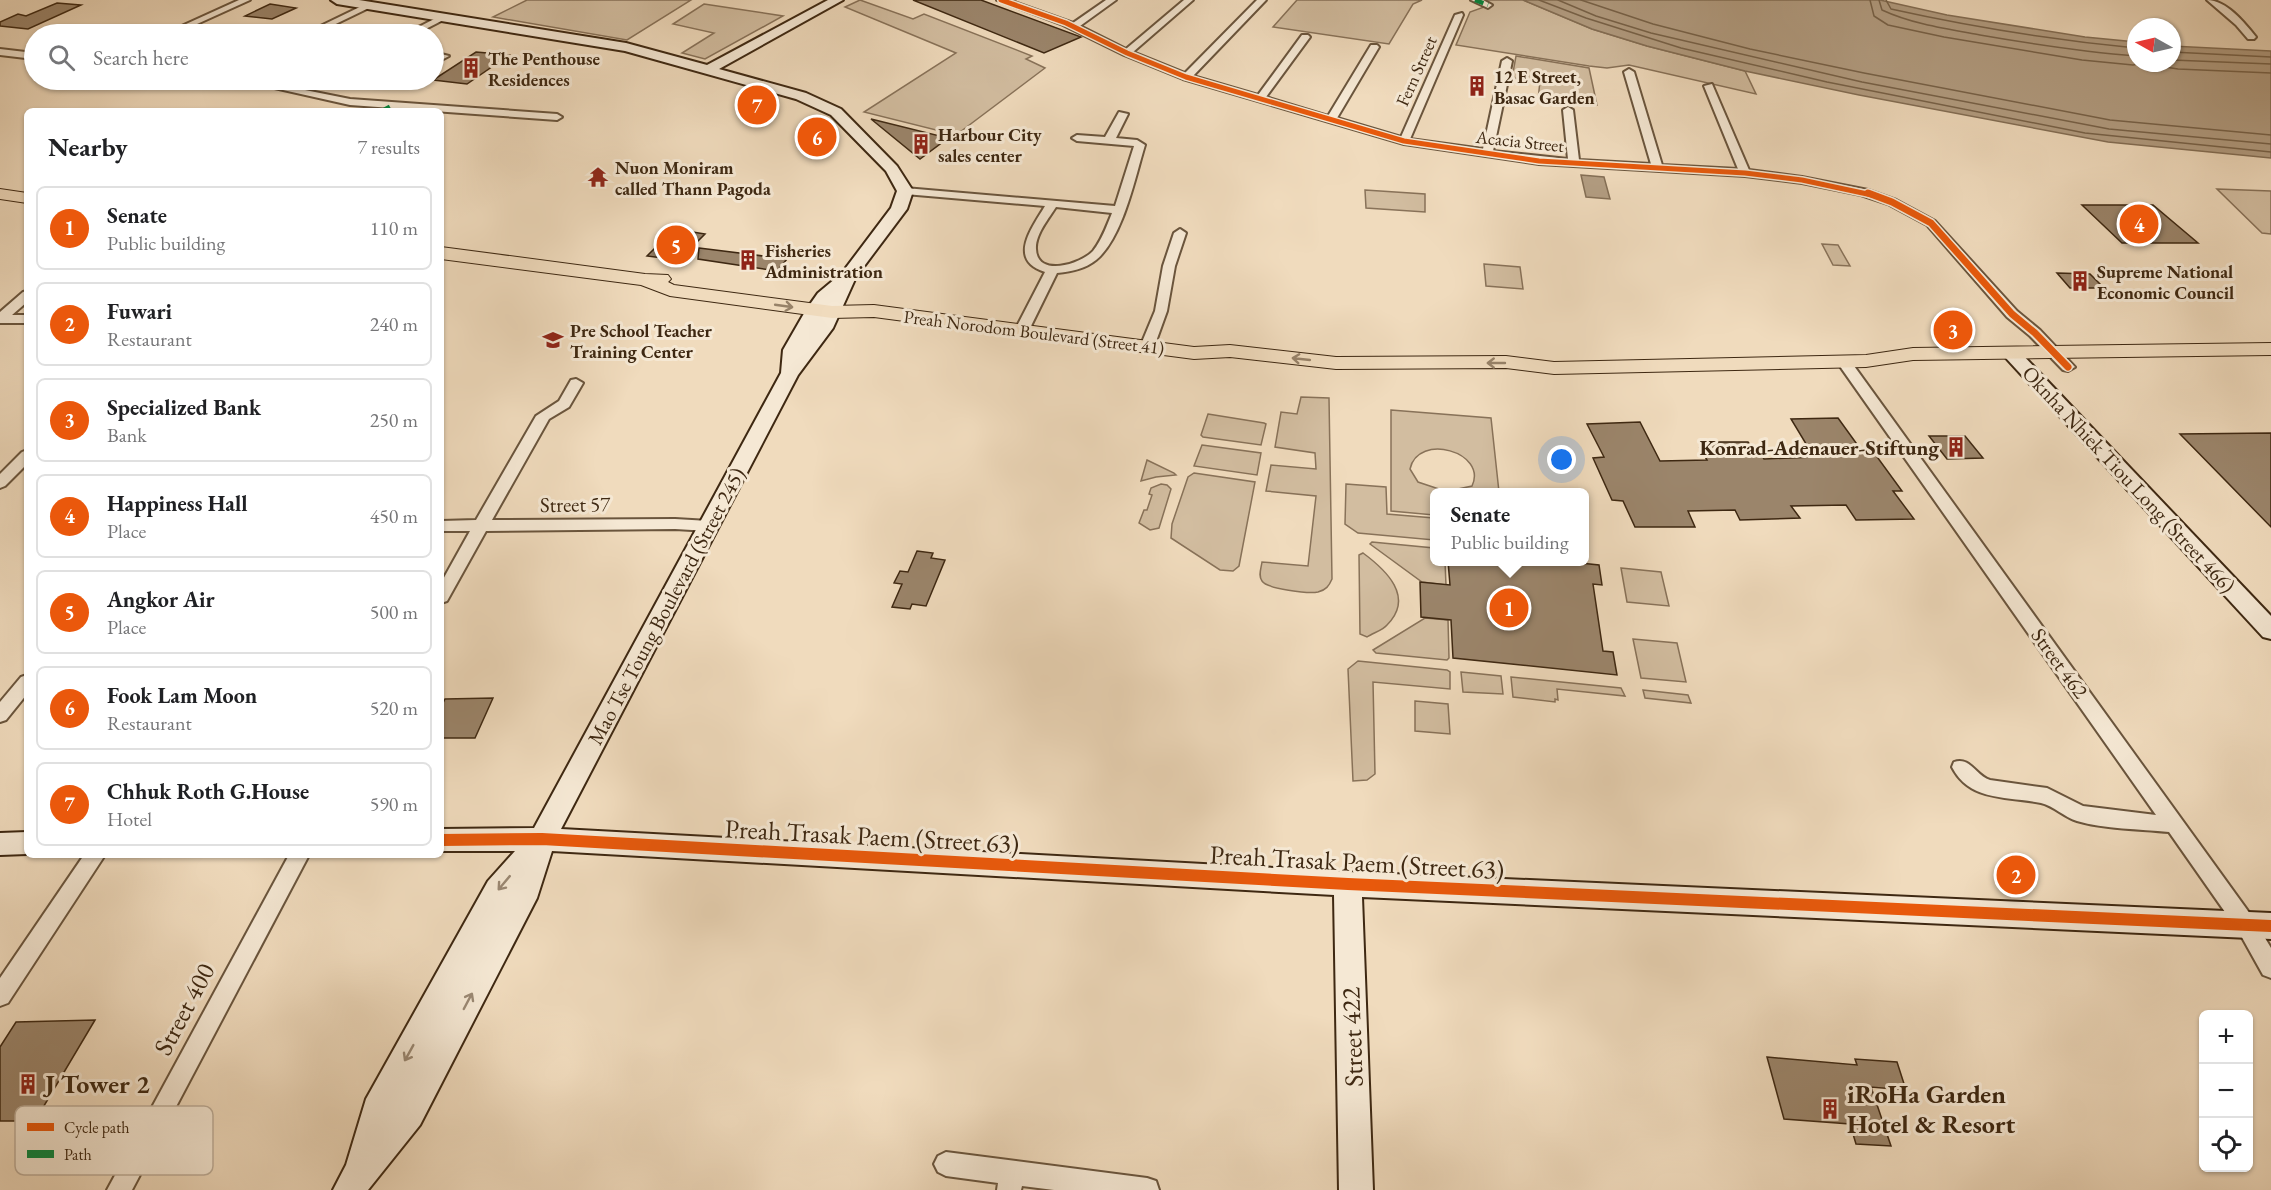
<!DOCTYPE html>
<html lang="en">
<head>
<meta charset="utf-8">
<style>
  :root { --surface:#fff; --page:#f6f6f6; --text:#202124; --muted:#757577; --line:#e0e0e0; --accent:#ea580c }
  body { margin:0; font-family:"EB Garamond",serif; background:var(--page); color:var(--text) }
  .controls { position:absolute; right:18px; bottom:18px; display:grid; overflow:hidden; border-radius:9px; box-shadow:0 2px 4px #0004 }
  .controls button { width:54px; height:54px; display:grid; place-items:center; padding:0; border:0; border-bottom:2px solid var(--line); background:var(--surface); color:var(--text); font:30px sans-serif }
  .compass { position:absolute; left:2127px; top:18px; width:54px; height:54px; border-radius:50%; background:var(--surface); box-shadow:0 2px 4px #0004; rotate:278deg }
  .you { position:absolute; left:1562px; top:460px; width:21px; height:21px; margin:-15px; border:4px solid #fff; border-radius:50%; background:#1a73e8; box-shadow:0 0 0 9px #1a73e833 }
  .badge { display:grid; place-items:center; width:39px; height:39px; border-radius:50%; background:var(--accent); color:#fff; font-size:20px; font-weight:700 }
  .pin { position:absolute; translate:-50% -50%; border:3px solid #fff; box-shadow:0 2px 6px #0006 }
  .popup { position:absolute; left:1430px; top:488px; width:159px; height:78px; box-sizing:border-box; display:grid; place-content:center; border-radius:9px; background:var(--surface); filter:drop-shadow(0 2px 4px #0005); font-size:20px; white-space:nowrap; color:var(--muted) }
  .popup b { font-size:22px; color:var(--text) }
  .popup::after { content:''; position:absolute; left:50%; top:100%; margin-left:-12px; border:12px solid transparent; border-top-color:var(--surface) }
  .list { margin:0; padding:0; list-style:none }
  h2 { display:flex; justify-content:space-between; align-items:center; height:78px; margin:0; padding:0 24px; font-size:26px }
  h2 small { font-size:20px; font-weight:400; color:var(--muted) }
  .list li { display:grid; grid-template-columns:39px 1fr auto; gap:18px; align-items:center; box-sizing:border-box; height:84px; margin:0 12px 12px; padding:0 12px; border:2px solid var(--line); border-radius:9px }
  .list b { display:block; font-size:22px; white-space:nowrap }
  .list p { margin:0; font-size:20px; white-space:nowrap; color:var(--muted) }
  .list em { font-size:20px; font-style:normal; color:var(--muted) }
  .icon { flex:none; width:33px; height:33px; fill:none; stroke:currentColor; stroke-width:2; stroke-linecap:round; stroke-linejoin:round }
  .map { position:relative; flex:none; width:2271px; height:1190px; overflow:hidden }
  .search { position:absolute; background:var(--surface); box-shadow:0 2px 4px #0004; left:24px; top:24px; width:420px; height:66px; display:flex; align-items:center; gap:15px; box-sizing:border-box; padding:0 21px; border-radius:33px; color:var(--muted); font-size:22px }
  .panel { position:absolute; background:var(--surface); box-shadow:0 2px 4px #0004; left:24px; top:108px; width:420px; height:750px; border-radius:9px }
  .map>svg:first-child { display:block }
</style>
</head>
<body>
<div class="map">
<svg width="2271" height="1190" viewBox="0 0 2271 1190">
  <rect width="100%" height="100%" fill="#f0dbbd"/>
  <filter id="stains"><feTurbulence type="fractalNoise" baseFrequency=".00333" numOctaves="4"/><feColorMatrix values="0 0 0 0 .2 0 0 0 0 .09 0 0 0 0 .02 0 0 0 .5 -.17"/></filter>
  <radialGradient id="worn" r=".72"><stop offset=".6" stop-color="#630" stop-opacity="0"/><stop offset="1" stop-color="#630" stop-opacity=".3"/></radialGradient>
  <g fill="#d2bda0" stroke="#887259" stroke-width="1.5">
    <polygon points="527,0 691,0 627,40 493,17"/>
    <polygon points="860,0 913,19 924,14 1032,56 1026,59 1045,68 956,135 864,112 956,53 845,7"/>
    <polygon points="1297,0 1422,0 1413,4 1389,44 1273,27"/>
    <polygon points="1475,0 1523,0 1592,29 1647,46 1745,71 1756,94 1629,65 1607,68 1589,66 1456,45 1470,12 1487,6"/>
    <polygon points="704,4 783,16 705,59 682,53 714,33 673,24"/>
    <polygon points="1516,56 1589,68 1597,105 1538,100 1540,81 1512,78"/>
    <polygon points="2217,189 2271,191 2271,234 2262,233"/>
    <polygon points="1365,190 1425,194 1425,212 1366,208"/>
    <polygon points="1822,244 1838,245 1850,266 1833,265"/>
    <polygon points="1484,264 1520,267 1523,289 1486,286"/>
    <path d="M1301,397L1329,398L1332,579C1329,586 1326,590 1318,592C1309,594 1267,589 1262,581C1258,576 1261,569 1262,562L1308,566L1316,496L1266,491L1271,465L1316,469L1315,453L1275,447L1281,412L1297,414Z"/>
    <path d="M1391,410L1491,418L1499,492H1448V491L1472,486C1488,452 1418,432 1410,469L1418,482L1442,490V492H1434V515L1391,511Z"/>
    <polygon points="1208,414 1264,423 1266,424 1261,445 1203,437 1201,435"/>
    <polygon points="1202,445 1261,453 1257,475 1194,466"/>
    <polygon points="1147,460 1174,473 1176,475 1156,477 1141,481"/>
    <polygon points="1194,473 1255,482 1239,566 1233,571 1220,570 1171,538 1172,524 1188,477"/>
    <polygon points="1161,484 1167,485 1171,489 1159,528 1150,530 1139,523 1144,510 1147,510 1152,495 1149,494 1151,488"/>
    <polygon points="1346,484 1386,487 1387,514 1434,518 1434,540 1358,533 1345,524"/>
    <polygon points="1372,542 1434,548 1434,562 1445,562 1446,585 1422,582 1370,544"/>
    <path d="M1363,553C1386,570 1415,597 1387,625C1383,630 1373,633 1367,637L1360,634L1359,555Z"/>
    <polygon points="1621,568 1661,572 1669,606 1627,602"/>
    <polygon points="1425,618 1448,620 1449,658 1447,660 1376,653 1373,650"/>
    <polygon points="1633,639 1677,643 1686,682 1641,678"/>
    <polygon points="1358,661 1447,670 1450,672 1450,689 1373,682 1375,774 1367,780 1353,781 1348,669"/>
    <polygon points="1461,672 1501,676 1503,694 1463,692"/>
    <polygon points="1511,677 1621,688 1625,696 1557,689 1558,700 1555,699 1555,702 1513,697"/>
    <polygon points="1643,690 1688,695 1691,703 1645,698"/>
    <polygon points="1415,701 1448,704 1450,734 1415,731"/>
  </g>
  <g fill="#b39e83" stroke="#846f56" stroke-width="1.5">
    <polygon points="1523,0 1880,0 1947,15 2085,37 2136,42 2136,63 2172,63 2172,46 2271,51 2271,158 2108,142 1859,95 1745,71 1647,46 1592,29"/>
    <polygon points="1581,175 1604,177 1610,199 1586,197"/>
  </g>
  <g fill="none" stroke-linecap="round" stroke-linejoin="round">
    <g stroke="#78634a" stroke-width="1.5">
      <polyline points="1539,0 1586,18 1681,48 1827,82 2085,133 2271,152"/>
      <polyline points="1558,0 1596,16 1651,33 1862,82 2109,129 2271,144"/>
      <polyline points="1581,0 1653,24 1750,49 1864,73 2110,120 2271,135"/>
      <polyline points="1870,0 1874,16 1888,25 1944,37 2082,60 2133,65 2144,63"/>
      <path d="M1879,0L1882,10C1912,24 1947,29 1980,35C2032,44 2084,52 2136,56"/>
      <path d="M1886,0L1891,9C1972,27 2054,40 2136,48"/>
      <polyline points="2172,52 2271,57"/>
      <polyline points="2172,60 2271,64"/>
      <polyline points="2158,63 2165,67 2178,69 2271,73"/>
    </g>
  </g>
  <g fill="#9b856b" stroke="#3e2812" stroke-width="1.5">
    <polygon points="913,0 981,0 1081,37 1044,53"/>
    <polygon points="57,3 81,5 28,29 0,26 0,22 18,14 26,16"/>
    <polygon points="270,4 296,8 272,19 245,16"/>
    <polygon points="476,52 509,55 467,84 433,80"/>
    <polygon points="871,119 948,138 920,159"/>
    <polygon points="2082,205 2153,205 2198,243 2122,243"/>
    <polygon points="674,229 705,234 679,260 647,256"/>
    <polygon points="699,248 787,259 777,271 698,259"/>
    <polygon points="2057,273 2090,274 2104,288 2070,288"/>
    <polygon points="1838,418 1864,454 1875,454 1902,491 1893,491 1914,519 1856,520 1846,505 1791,506 1800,518 1740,520 1735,510 1688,511 1695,527 1635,527 1623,501 1612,500 1593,458 1604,457 1587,424 1640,422 1660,461 1707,460 1700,448 1707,448 1704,442 1748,442 1751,446 1756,446 1764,459 1814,457 1791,419"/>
    <polygon points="2271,433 2271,527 2180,434"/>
    <polygon points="1929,436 1965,436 1983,458 1947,459"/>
    <polygon points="917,551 933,553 931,558 945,560 926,606 912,604 910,609 892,607 902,584 894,583 900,571 908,572"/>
    <polygon points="1448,561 1561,561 1599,565 1602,585 1593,584 1603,651 1613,652 1617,675 1453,658 1451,620 1421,617 1420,582 1450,585"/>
    <polygon points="493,698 475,738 441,738 441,707 445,699"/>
    <polygon points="95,1020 35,1121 0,1121 0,1047 16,1022"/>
    <polygon points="1767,1057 1857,1065 1855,1059 1897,1062 1906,1090 1871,1087 1891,1146 1856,1144 1850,1124 1784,1119"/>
  </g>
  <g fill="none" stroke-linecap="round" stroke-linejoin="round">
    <g stroke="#6a553d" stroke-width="4">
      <g id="street">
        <polygon points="239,0 250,0 175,34 164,34"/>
        <polygon points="997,0 1009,0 1073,23 1106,0 1116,0 1080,26 1126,49 1184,0 1193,0 1133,52 1185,73 1257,0 1266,0 1193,76 1258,95 1302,35 1308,35 1310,37 1266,97 1328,116 1371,45 1377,45 1379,47 1337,118 1401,137 1455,15 1462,13 1463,15 1410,139 1483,149 1502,61 1507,58 1512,61 1493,151 1568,159 1563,110 1568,107 1573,110 1579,160 1651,164 1624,72 1629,69 1634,72 1662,165 1738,169 1704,86 1712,84 1749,170 1802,177 1868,190 1896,200 1935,221 2017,311 2040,330 2075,367 2068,371 2063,370 2030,336 2007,317 1927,225 1888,204 1861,195 1802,183 1745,176 1539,164 1404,144 1183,79 1124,55 1063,25"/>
        <polygon points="1471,0 1483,0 1492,5 1488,8"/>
        <path d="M2207,0C2226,0 2244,22 2256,37L2254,39H2248L2236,25Z"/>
        <polygon points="368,3 375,5 315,34 304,34"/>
        <polygon points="442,15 449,17 416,34 405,34"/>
        <polygon points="0,49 34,53 34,59 0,55"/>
        <polygon points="441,54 449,56 434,64 434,58"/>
        <polygon points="238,80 255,80 350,99 557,114 562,117 557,120 350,105"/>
        <path d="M1119,112L1128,114L1116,138L1137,140L1145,145C1135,177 1123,238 1096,260C1085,269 1070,272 1057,273L1029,330L1022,334L1017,333L1015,330L1045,272C1007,260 1032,228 1045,206L905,194L899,191L905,188L1115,206L1134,146L1077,141L1072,138L1077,135L1105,137ZM1056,207L1112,213C1107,225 1102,240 1093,251C1081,264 1037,278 1036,249C1035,235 1049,218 1056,207Z"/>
        <polygon points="1180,229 1186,233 1175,266 1167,311 1154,347 1152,350 1142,350 1140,347 1155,311 1163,266 1174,233"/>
        <polygon points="27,291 27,302 12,315 27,315 27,323 0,323 0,312 23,292"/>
        <path d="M1844,358L1849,359L2253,918L2271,948V978L2263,975L2239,932L2169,832C2140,829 2104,829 2077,821C2064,817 2054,806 2041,803C2007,796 1970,802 1952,767L1954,762C1970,756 1976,776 1990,780L2047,788L2083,806L2156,815L1837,362Z"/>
        <polygon points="576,379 583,383 569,407 549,419 492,520 675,519 709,521 717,526 709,531 675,529 486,531 447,601 441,603 441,583 470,531 441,531 441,521 476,520 536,416 559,401 571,380"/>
        <polygon points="27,450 27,464 5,486 0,488 0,474 22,452"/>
        <polygon points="27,675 27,694 6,720 0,722 0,702 21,677"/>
        <polygon points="84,855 105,855 8,1003 0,1006 0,978"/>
        <polygon points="289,855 309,855 132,1190 107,1190"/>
        <polygon points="946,1152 1147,1178 1156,1181 1159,1190 1054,1190 1022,1186 1021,1190 997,1190 998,1183 946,1176 938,1172 934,1164 938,1156"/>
      </g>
    </g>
    <g stroke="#3e2812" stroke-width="4">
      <g id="secondary">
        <polygon points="331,0 359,0 626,43 707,65 828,0 843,0 719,69 806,93 841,109 897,166 913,191 907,209 856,277 833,328 798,375 561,829 1348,872 2271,913 2271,939 1362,897 1373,1190 1339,1190 1334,895 552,851 537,898 420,1125 368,1190 333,1190 346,1165 366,1099 488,881 515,851 441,851 441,829 534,828 781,373 783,350 806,310 818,293 842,273 891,208 897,191 886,171 831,115 796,99 625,51 337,4"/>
        <polygon points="2011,348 2017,349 2271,616 2271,639 2263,637 2005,357 2002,353 2005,349"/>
        <polygon points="27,832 27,854 0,855 0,833"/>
      </g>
    </g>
    <g stroke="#3e2812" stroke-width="2">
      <g id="primary">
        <polygon points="0,189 27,193 27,203 0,199"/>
        <polygon points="441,247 645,274 668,275 671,279 668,282 674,285 832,306 874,305 1194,347 1230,345 1336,357 1506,356 1554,362 1866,355 1913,348 2271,343 2271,355 1913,360 1866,367 1554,374 1506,368 1336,369 1230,357 1194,359 874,317 832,318 670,296 641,285 441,259"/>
      </g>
    </g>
    <use href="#street" fill="#f5e8d4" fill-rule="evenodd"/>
    <use href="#secondary" fill="#f5e8d4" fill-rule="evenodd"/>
    <use href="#primary" fill="#f0dbbd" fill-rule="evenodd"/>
    <g stroke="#00873e" stroke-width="4.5" stroke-dasharray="9 4.5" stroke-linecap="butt">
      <polyline points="1475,0 1488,5"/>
      <polyline points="382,111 393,105"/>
    </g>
    <g stroke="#f5e8d4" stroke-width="8">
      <polyline id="cycleway-far2" points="1001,0 1066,23 1127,53 1186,77 1404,141 1539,161 1745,173 1802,180 1872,195"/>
    </g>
    <g stroke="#f5e8d4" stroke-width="10">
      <polyline id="cycleway-far1" points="1868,193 1892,202 1931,223 2012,314 2035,333 2068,367"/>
    </g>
    <g stroke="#f5e8d4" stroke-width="16">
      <polyline id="cycleway" points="441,840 542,839 1348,884 2271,926"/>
    </g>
    <use href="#cycleway-far2" stroke="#e8590c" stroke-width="5"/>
    <use href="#cycleway-far1" stroke="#e8590c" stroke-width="7"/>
    <use href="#cycleway" stroke="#e8590c" stroke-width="12"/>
  </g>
  <defs><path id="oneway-shaft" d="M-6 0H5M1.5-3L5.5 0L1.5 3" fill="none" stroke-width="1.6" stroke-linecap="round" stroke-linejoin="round" transform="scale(1.5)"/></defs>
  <g stroke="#978268">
    <use href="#oneway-shaft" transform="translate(784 306) rotate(8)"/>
    <use href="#oneway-shaft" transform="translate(1301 359) rotate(-174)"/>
    <use href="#oneway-shaft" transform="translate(1496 363) rotate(180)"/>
  </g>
  <g stroke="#9a8873">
    <use href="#oneway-shaft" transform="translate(504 883) rotate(130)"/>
    <use href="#oneway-shaft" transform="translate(468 1001) rotate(-62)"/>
    <use href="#oneway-shaft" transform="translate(409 1053) rotate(119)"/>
  </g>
  <defs>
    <g id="building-bare" transform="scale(1.62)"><path d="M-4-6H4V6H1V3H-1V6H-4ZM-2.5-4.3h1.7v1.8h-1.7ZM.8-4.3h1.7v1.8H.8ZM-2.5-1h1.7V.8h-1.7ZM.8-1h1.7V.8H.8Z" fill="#8f2418" stroke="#f5e8d4" stroke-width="2.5" paint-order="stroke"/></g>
    <g id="temple-bare" transform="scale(1.62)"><path d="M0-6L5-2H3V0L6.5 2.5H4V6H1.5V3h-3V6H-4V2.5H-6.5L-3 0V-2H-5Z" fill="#8f2418" stroke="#f5e8d4" stroke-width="2.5" paint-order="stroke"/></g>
    <g id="school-bare" transform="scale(1.62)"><path d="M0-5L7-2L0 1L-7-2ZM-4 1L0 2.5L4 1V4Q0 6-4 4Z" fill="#8f2418" stroke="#f5e8d4" stroke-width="2.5" paint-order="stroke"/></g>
  </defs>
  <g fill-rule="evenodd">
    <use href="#building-bare" x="471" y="68"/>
    <use href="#building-bare" x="1477" y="86"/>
    <use href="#building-bare" x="921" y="144"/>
    <use href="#temple-bare" x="598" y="177"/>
    <use href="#building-bare" x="748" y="260"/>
    <use href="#building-bare" x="2080" y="281"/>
    <use href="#school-bare" x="553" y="340"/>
    <use href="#building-bare" x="1956" y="447"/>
    <use href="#building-bare" x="28" y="1084"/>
    <use href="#building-bare" x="1830" y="1109"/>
  </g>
  <g text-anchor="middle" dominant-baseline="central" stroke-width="6" stroke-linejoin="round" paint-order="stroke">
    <g font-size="18" font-weight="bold" fill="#3e2812" stroke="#f5e8d4" text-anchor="start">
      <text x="488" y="58">The Penthouse<tspan x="488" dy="21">Residences</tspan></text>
      <text x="1494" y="76">12 E Street,<tspan x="1494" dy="21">Basac Garden</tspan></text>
      <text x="938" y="134">Harbour City<tspan x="938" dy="21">sales center</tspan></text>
      <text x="615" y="167">Nuon Moniram<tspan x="615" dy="21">called Thann Pagoda</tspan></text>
      <text x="765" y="250">Fisheries<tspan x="765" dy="21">Administration</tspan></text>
      <text x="2097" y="271">Supreme National<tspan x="2097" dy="21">Economic Council</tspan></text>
      <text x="570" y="330">Pre School Teacher<tspan x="570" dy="21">Training Center</tspan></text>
    </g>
    <g font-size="18" fill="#3e2812" stroke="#f5e8d4">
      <text transform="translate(1416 71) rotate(-66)">Fern Street</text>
      <text transform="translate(1520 141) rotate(6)">Acacia Street</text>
      <text transform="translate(1034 332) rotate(7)">Preah Norodom Boulevard (Street 41)</text>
    </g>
    <g font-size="21" font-weight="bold" fill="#3e2812" stroke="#f5e8d4" text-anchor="end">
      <text x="1939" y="447">Konrad-Adenauer-Stiftung</text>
    </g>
    <g font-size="21" fill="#3e2812" stroke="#f5e8d4">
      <text transform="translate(2129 479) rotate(47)">Oknha Nhiek Tiou Long (Street 466)</text>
      <text transform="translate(575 504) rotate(-1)">Street 57</text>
      <text transform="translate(666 606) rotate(-62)">Mao Tse Toung Boulevard (Street 245)</text>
      <text transform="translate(2060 663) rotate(54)">Street 462</text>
    </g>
    <g font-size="26" fill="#3e2812" stroke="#f5e8d4">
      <text transform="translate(872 836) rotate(3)">Preah Trasak Paem (Street 63)</text>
      <text transform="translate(1357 862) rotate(3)">Preah Trasak Paem (Street 63)</text>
      <text transform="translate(184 1009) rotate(-62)">Street 400</text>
      <text transform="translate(1352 1037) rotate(-92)">Street 422</text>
    </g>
    <g font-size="26" font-weight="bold" fill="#3e2812" stroke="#f5e8d4" text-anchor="start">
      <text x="45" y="1084">J Tower 2</text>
      <text x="1847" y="1094">iRoHa Garden<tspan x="1847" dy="30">Hotel &amp; Resort</tspan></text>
    </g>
  </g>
  <rect x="15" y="1106" width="198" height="69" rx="9" fill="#f5e8d4" stroke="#beae9a" stroke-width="1.5"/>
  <rect x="27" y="1123" width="27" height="8" fill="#e8590c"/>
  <rect x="27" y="1150" width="27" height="8" fill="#00873e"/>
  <g font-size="16" fill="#3e2812">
    <text x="64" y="1133">Cycle path</text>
    <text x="64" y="1160">Path</text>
  </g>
  <rect width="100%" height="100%" filter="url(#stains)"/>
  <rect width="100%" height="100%" fill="url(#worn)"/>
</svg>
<div class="controls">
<button>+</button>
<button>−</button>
<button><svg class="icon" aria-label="locate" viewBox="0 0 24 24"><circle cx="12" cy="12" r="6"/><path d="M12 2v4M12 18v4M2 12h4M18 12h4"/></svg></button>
</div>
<svg class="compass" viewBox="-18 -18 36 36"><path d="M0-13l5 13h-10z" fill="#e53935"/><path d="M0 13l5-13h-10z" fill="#757577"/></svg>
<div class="you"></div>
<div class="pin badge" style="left:1509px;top:608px">1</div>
<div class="popup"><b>Senate</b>Public building</div>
<div class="pin badge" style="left:2016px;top:875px">2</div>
<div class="pin badge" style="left:1953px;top:330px">3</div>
<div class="pin badge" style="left:2139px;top:224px">4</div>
<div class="pin badge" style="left:676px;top:245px">5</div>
<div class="pin badge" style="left:817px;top:137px">6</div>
<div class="pin badge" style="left:757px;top:105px">7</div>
<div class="search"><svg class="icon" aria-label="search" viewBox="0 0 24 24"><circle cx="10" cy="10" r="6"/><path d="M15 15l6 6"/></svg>Search here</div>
<section class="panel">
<h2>Nearby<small>7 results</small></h2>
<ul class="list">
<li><span class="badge">1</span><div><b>Senate</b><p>Public building</p></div><em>110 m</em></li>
<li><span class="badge">2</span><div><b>Fuwari</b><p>Restaurant</p></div><em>240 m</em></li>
<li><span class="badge">3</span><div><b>Specialized Bank</b><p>Bank</p></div><em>250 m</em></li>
<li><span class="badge">4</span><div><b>Happiness Hall</b><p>Place</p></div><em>450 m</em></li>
<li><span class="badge">5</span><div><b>Angkor Air</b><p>Place</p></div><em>500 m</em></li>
<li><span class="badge">6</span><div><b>Fook Lam Moon</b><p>Restaurant</p></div><em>520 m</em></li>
<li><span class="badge">7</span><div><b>Chhuk Roth G.House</b><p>Hotel</p></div><em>590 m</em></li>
</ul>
</section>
</div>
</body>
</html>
